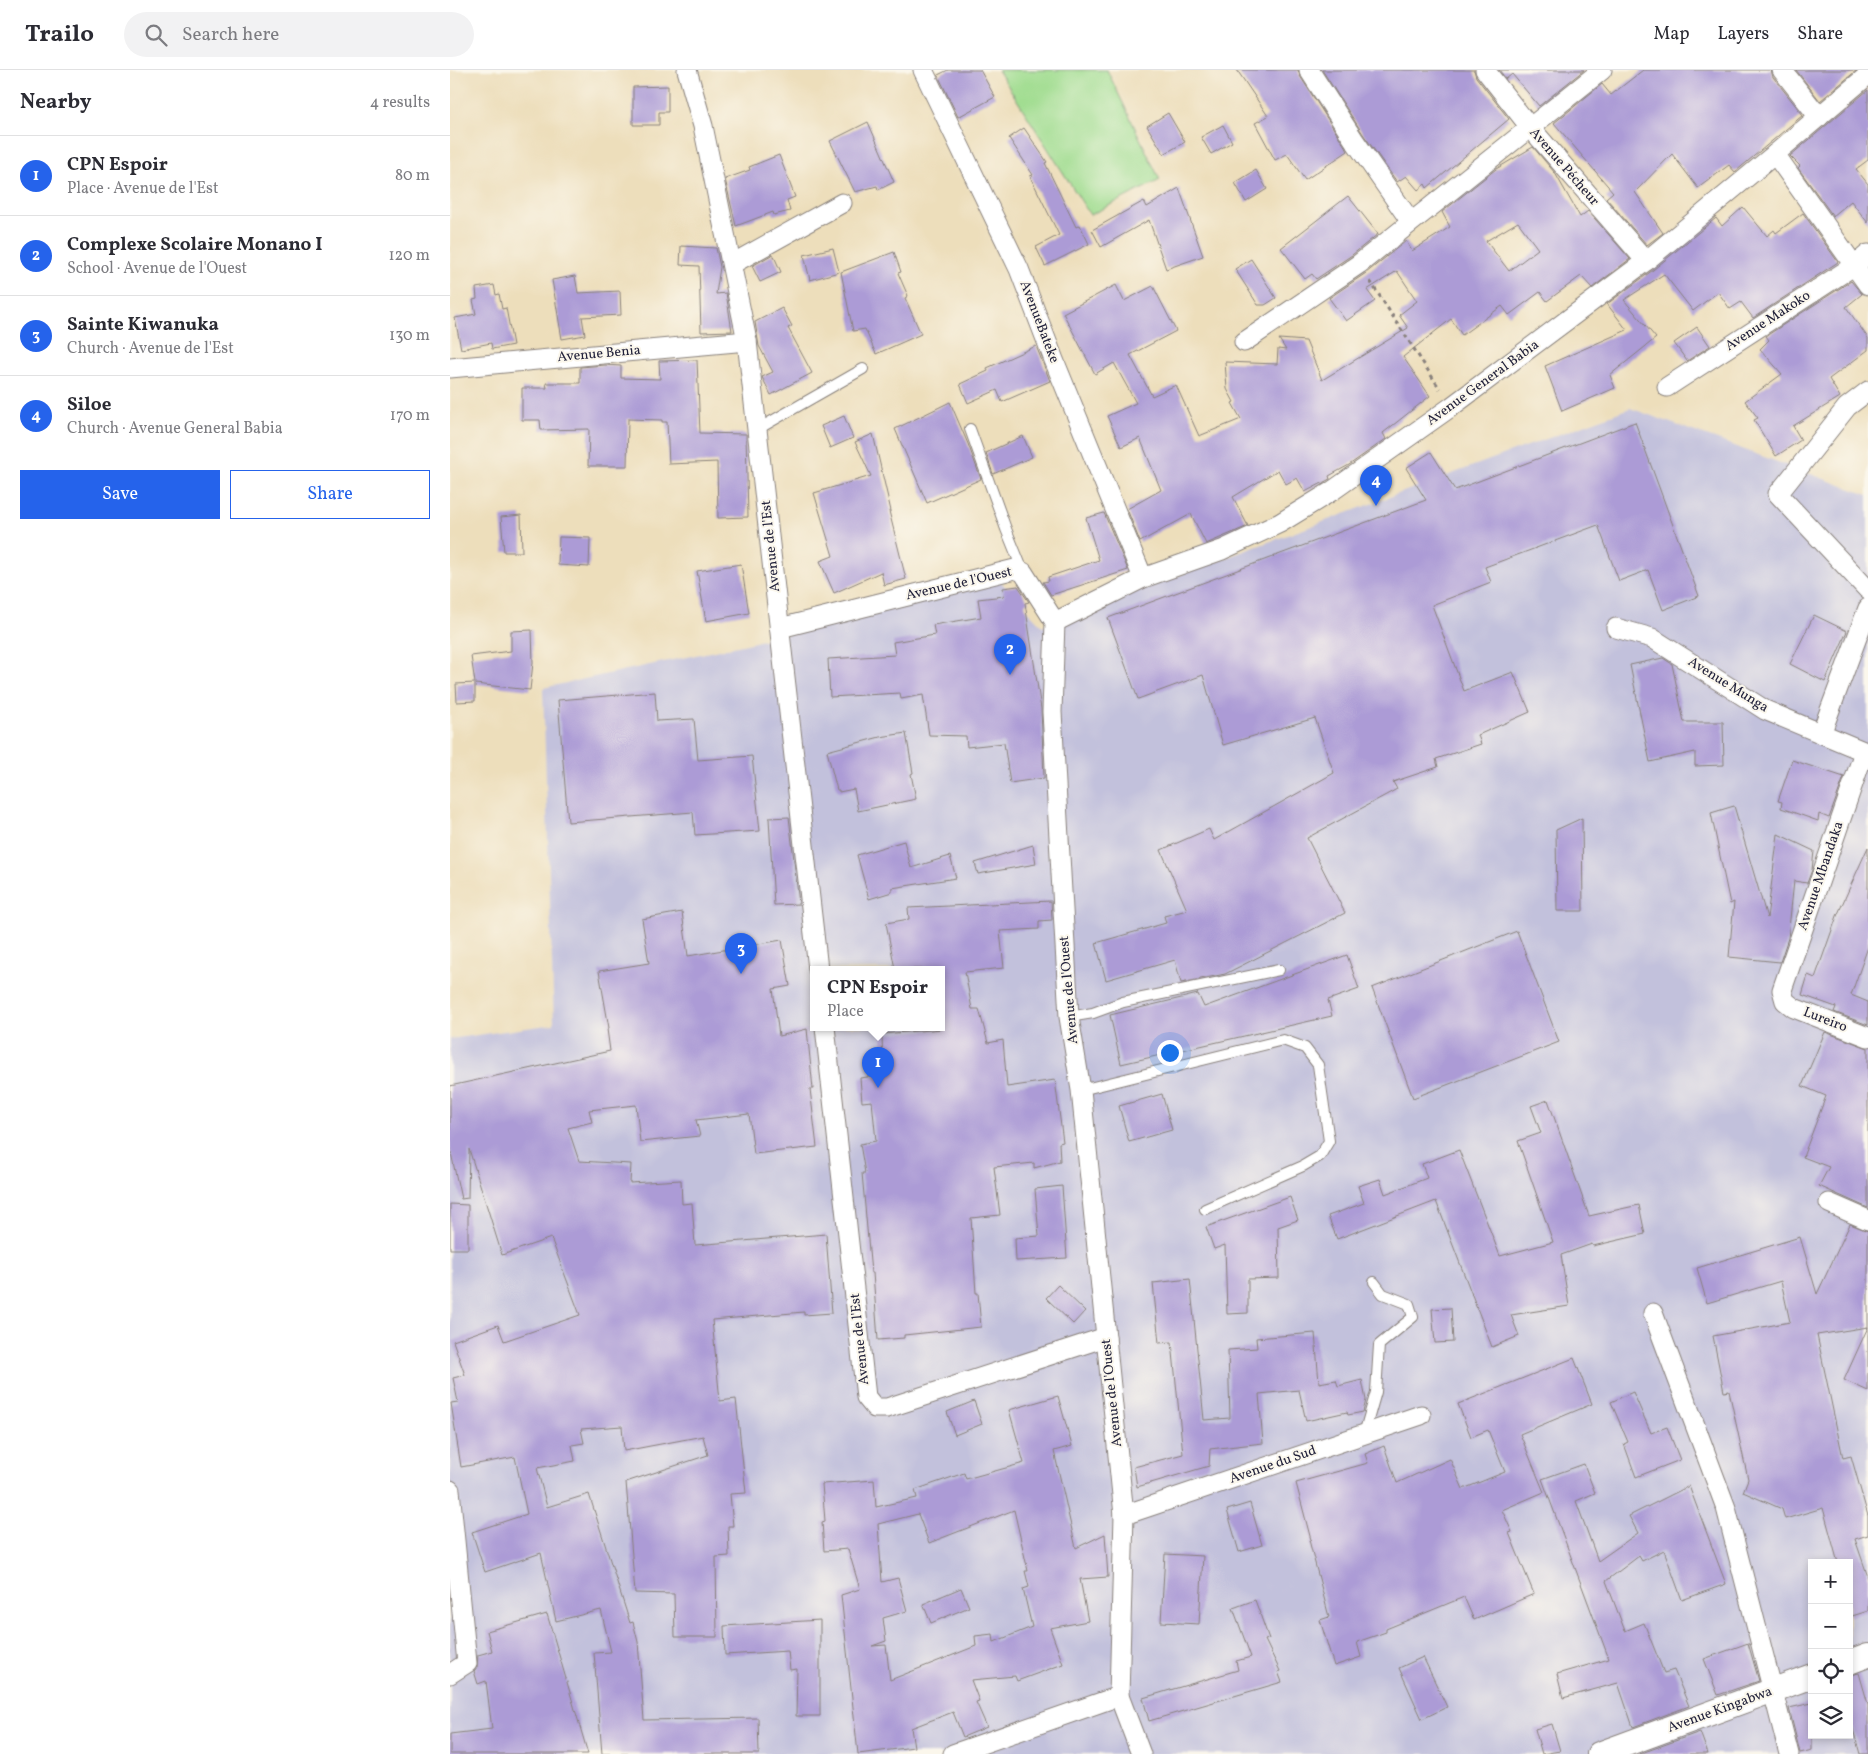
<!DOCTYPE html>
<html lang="en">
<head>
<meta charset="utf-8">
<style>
  :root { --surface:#fff; --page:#f2f2f3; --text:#2b2b33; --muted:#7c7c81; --line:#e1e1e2; --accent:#2563eb }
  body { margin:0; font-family:Vollkorn,serif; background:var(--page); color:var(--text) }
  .controls { position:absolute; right:15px; bottom:15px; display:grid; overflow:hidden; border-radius:0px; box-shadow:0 2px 8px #0003 }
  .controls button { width:45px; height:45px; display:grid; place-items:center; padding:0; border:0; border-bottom:1px solid var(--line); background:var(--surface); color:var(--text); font:25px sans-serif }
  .you { position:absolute; left:719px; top:982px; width:18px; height:18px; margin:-12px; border:4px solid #fff; border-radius:50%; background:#1a73e8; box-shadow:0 0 0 8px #1a73e833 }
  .badge { display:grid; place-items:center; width:32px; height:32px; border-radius:50%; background:var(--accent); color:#fff; font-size:16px; font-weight:700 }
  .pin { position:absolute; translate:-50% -41px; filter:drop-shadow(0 1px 2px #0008) }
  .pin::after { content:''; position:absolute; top:26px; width:18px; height:15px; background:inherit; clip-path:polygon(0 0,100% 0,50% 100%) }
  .popup { position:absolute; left:360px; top:896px; width:135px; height:65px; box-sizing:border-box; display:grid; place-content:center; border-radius:0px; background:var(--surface); filter:drop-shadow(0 1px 4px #0005); font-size:16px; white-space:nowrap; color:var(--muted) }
  .popup b { font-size:19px; color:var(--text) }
  .popup::after { content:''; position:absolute; left:50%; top:100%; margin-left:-10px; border:10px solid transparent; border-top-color:var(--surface) }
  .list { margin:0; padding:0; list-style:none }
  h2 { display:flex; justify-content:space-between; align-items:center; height:65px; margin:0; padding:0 20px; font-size:21px }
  h2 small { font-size:16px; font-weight:400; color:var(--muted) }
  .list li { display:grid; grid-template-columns:32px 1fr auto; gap:15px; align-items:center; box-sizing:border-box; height:80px; padding:0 20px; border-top:1px solid var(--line) }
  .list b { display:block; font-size:19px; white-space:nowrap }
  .list p { margin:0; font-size:16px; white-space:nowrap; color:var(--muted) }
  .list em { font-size:16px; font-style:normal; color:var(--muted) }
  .actions { display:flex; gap:10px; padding:15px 20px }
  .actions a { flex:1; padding:11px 0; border:1px solid var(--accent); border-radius:0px; text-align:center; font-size:18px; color:var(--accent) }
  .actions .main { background:var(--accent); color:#fff }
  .icon { flex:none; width:28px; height:28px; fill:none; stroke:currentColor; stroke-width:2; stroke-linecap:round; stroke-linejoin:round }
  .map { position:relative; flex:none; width:1418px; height:1684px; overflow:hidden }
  header { display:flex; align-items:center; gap:30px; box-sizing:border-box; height:70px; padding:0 25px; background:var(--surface); border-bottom:1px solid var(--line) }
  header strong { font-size:24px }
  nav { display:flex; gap:28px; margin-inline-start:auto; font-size:18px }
  .search { width:350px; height:45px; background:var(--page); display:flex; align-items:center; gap:12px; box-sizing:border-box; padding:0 18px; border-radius:28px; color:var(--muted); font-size:19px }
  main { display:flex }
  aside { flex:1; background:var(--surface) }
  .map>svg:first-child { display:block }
</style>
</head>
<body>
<header>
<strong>Trailo</strong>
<div class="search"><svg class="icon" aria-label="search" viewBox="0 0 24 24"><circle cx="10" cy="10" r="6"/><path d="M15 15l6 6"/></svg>Search here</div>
<nav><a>Map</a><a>Layers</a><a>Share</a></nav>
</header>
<main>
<aside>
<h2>Nearby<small>4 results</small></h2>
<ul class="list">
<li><span class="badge">1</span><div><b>CPN Espoir</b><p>Place · Avenue de l'Est</p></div><em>80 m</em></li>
<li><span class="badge">2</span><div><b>Complexe Scolaire Monano I</b><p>School · Avenue de l'Ouest</p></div><em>120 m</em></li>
<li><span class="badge">3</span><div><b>Sainte Kiwanuka</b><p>Church · Avenue de l'Est</p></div><em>130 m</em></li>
<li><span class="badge">4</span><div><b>Siloe</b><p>Church · Avenue General Babia</p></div><em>170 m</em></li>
</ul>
<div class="actions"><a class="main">Save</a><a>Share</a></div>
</aside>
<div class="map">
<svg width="1418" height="1684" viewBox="0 0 1418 1684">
  <rect width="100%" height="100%" fill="#fbf7ec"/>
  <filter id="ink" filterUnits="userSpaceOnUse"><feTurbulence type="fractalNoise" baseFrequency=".02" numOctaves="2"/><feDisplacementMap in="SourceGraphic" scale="10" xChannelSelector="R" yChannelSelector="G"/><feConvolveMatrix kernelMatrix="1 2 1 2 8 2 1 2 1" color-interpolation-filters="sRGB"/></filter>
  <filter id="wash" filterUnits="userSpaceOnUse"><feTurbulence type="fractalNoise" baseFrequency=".0096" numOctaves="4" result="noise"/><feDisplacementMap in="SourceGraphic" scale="20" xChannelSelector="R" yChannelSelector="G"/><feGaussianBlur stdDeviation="1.12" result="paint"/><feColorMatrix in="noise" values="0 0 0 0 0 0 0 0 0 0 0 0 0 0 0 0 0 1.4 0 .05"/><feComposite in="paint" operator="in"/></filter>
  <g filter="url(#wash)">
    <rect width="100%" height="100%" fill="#eddebb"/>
    <path fill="#c2c1dc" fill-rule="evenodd" d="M1180,338L1418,425V1684H0V969L104,954L93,618L297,574L550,511L592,556ZM364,899H492V957H364ZM1362,1493H1399V1665H1362Z"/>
    <polygon fill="#a1dd91" stroke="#628066" points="548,0 657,0 710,110 640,145"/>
    <g id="blocks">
      <g fill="#ac9bd6" fill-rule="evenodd">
        <polygon points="498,0 530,0 545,27 508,47 488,5"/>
        <polygon points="787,0 848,0 850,6 898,81 855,110 837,84 825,90 805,53 818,46"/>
        <polygon points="872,0 1024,0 1026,7 1059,49 977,118 975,114 968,120 956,106 947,112 913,64"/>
        <polygon points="1049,0 1134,0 1089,36 1062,4 1056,9"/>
        <polygon points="1193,0 1321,0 1323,7 1353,45 1285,102 1279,95 1248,118 1222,84 1185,122 1213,163 1197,175 1156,128 1163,122 1104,53 1152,14 1161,25"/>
        <polygon points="1346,0 1407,0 1370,31"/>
        <polygon points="218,16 218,42 209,42 209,55 183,55 183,17"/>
        <polygon points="1418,20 1418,90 1406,99 1418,114 1418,153 1401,131 1383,146 1348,98 1350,96 1340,86"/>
        <polygon points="718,43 735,72 714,84 697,56"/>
        <polygon points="418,52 444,112 428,120 427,116 405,122 380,71"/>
        <polygon points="773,55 782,72 761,84 751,67"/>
        <polygon points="574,58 597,92 595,93 626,157 630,155 639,174 595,196 586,177 609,165 580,106 583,105 559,68"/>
        <path d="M1083,77L1105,103L1130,147L1138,141L1180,189L1142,218L1131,206L1097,231L1090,222L1059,245L1052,236L1012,265L1001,249L953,287L980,326L933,363L936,369L899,395L879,406L880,409L878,410L855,422L847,408L836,414L828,400L783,427L798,456L756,474L741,444L690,472L677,439L711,420L690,368L671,377L657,346L686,333L664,293L645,304L613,243L666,215L674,231L703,216L726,261L680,285L702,326L726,315L749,366L791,349L782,333L784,332L777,319L775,292L827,294L828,279L836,280L829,269L856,271L872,310L958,258L949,245L967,231L947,201L917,220L925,231L896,251L879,228L916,203L956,171L962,181L1000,157L992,142L1046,99ZM1068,152L1088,179L1059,201L1036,171Z"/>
        <polygon points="329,85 345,127 337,130 340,141 324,145 323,142 286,156 275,109 300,100 299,97"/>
        <polygon points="806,100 817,119 796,132 785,113"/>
        <polygon points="729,118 753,186 716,199 699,150 651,177 642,160 694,131 697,137"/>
        <polygon points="898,126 928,164 902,185 866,209 862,204 855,209 831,178"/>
        <polygon points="1293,137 1317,166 1324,160 1326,163 1353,143 1388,192 1303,248 1291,232 1280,239 1268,222 1243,241 1214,204 1174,230 1206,268 1160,305 1165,318 1112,341 1095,296 1177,260 1157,234 1203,200 1266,148 1272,156"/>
        <polygon points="231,176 266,178 270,197 266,224 276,223 282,261 251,262 249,196 230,195"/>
        <polygon points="383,178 389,202 360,210 354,185"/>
        <polygon points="444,182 451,202 448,203 458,226 455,228 471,264 426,284 415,259 403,261 391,202"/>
        <polygon points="323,184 331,202 310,212 302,196"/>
        <polygon points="801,189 826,228 815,235 808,235 785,199"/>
        <polygon points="125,206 128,223 170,221 171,245 132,247 135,265 112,269 102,210"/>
        <polygon points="1401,211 1412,224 1396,237 1418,268 1418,280 1379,309 1390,327 1343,356 1351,370 1326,386 1304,350 1308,348 1295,331 1332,304 1310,279 1319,270 1316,266"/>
        <polygon points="44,215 46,225 49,224 52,239 56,238 63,275 42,279 41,273 11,279 5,248 26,244 23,230 27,229 26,218"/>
        <polygon points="332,238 342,256 338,258 362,303 321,325 312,307 323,302 309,276 305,252"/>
        <polygon points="1247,257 1260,276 1237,291 1224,273"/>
        <polygon points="586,276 600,311 552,332 547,320 518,333 510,314 538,301 537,298"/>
        <polygon points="247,290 250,363 296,364 298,447 268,448 267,392 219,394 217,352 212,352 212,350 178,349 177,396 138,396 139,359 91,360 90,350 72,350 72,318 97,318 96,313 130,313 130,297 155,295 171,296 171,308 210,309 209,291"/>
        <polygon points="500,332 518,374 531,409 477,433 445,359"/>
        <polygon points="394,346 403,368 380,378 371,356"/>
        <polygon points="1185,352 1249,526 1213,540 1198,500 1169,511 1148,455 1035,497 1041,512 982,535 1014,621 1063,602 1080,642 1028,665 1031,674 986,689 988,697 943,712 947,719 857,768 895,843 775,904 731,913 725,890 656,910 646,873 716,853 714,846 737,840 711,780 759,759 764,770 884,703 865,648 773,675 753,605 688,629 658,548 976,430 956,398 981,382 1005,420"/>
        <polygon points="423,364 441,441 439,441 456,509 434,515 431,502 384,523 370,491 383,486 364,423 421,406 405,372"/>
        <polygon points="573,366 582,387 543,404 536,383"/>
        <polygon points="654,443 678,500 601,525 593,512 599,511 598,507 649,490 636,448"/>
        <polygon points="71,445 72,482 54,482 51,447"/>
        <polygon points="109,467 140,468 139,497 108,495"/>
        <polygon points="291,494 299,543 256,551 247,501"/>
        <polygon points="568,516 579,532 575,533 591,639 594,708 560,713 554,673 517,677 516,666 479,665 473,625 451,629 450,623 380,627 378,589 445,585 443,572 485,565 483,555 531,547 528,529 554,526 553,518"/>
        <polygon points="1364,545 1397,561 1375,612 1340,594"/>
        <polygon points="82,560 83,593 80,620 25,614 25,631 7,632 6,614 25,613 21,586 61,581 61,561"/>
        <polygon points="1213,588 1222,594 1234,652 1273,652 1274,695 1245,696 1245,682 1200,692 1180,595"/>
        <polygon points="205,622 207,651 244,649 248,690 302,686 310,761 245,765 243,742 118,752 108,630"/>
        <polygon points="456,663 463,703 461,704 466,729 408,741 404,719 389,722 389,720 387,720 377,681 430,667"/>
        <polygon points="1342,690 1394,707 1379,748 1369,744 1368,751 1331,738 1332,732 1328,731"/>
        <polygon points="1284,736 1317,848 1328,764 1364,781 1362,800 1357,813 1344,811 1338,868 1330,892 1279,887 1284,832 1280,834 1261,743"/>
        <polygon points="339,747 349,834 324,835 319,748"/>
        <polygon points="1132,748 1133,841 1107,841 1106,760"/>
        <polygon points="454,771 461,798 500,786 506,808 442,818 442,822 419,829 407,785"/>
        <polygon points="583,775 586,794 528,804 525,793"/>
        <polygon points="1418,777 1418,877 1401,925 1418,932 1418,955 1384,942 1386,937 1352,925 1358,905 1365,908 1387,846"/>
        <polygon points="601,831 602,850 589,851 589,859 550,861 554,898 515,902 522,939 529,939 538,973 553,970 557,1017 605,1010 613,1072 609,1073 610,1091 584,1098 584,1093 544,1097 550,1145 521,1148 526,1223 528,1223 531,1257 454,1265 454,1268 428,1270 423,1203 421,1203 412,1103 415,1103 410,1074 426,1071 422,1031 412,1032 410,1008 433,1005 432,964 492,959 492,899 445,899 436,853 459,849 458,838"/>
        <polygon points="232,842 238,886 332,870 340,916 323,919 329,966 357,959 363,1019 360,1019 367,1077 304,1084 299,1044 246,1050 250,1066 190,1072 186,1035 139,1040 142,1052 118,1058 129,1091 181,1094 180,1113 231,1110 232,1134 242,1133 245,1175 376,1164 382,1243 354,1245 354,1242 262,1250 270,1331 286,1329 296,1423 280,1424 283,1456 278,1456 279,1486 266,1487 267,1567 225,1567 224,1524 185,1523 176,1412 258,1385 253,1366 174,1381 172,1356 131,1359 134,1373 122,1375 125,1391 87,1398 97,1437 139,1424 180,1553 183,1552 188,1572 194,1650 308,1648 309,1684 152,1684 144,1583 161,1582 151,1540 106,1551 91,1483 35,1502 22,1462 77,1444 65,1387 11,1397 1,1333 8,1332 3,1308 15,1305 3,1271 48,1255 54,1271 130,1245 101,1168 52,1185 19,1079 18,1128 11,1129 0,1078 0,1016 160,981 157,959 159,958 149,901 199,893 192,849"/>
        <polygon points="1067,861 1109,972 963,1028 922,918"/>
        <polygon points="897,885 909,919 878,930 882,946 671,994 660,945 748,924 754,937"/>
        <polygon points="1375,962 1418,978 1418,1138 1369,1116 1379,1097 1353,1087 1376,1026 1352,1016"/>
        <polygon points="712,1024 722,1060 679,1072 669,1036"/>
        <polygon points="1098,1030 1139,1146 1189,1135 1195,1164 1143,1176 1142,1174 1111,1185 1119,1236 1061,1245 1069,1266 1042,1277 986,1131 887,1169 878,1146 914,1133 908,1116 930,1109 935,1124 977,1108 972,1094 1009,1080 1050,1186 1103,1172 1068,1071 1091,1063 1081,1036"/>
        <polygon points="612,1116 617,1188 566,1191 565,1168 589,1166 585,1119"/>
        <polygon points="840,1127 848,1150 828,1157 829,1208 798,1209 798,1243 777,1244 775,1175 764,1179 756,1157"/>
        <polygon points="0,1134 18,1135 18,1179 0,1179"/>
        <polygon points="1400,1154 1418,1161 1418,1321 1394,1310 1418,1257 1367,1265 1393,1388 1401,1386 1418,1446 1418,1465 1405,1469 1418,1507 1418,1541 1399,1547 1399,1493 1388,1493 1373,1438 1335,1449 1332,1439 1293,1422 1298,1409 1279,1321 1274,1322 1263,1266 1340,1252 1331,1211 1257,1233 1247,1198 1350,1167 1367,1224"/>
        <polygon points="740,1209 754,1350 780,1348 778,1280 807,1278 806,1268 865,1263 869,1313 886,1310 888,1316 912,1310 916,1330 913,1342 898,1345 897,1342 856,1351 849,1320 809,1324 813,1373 760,1379 759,1396 687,1417 684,1397 733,1384 722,1272 709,1273 703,1213"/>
        <polygon points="608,1215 635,1241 623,1254 596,1228"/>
        <polygon points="1001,1238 1003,1272 985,1273 982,1239"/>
        <polygon points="1124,1288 1142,1334 1070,1364 1094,1422 1052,1440 1062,1462 1059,1463 1084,1524 1024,1550 1014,1527 936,1559 936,1562 907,1572 911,1587 884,1596 870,1550 879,1547 859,1470 861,1470 846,1413 918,1393 915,1384 934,1376 947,1413 1000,1389 1013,1419 1055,1402 1038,1360 1021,1367 1008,1334"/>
        <polygon points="1183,1322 1201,1363 1217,1357 1230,1390 1186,1407 1174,1374 1178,1372 1161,1332"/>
        <path d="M608,1326L622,1376L604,1381L626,1478L655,1464L658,1507L630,1509L638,1551L600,1558L613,1594L567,1611L565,1606L521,1610L529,1631L526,1632L537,1657L513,1667L503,1642L461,1658L464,1677L408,1684L391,1525L410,1519L398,1479L374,1481L372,1452L375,1451L372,1414L424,1410L426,1437L467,1428L465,1420L514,1403L516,1409L574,1393L559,1340ZM564,1440L578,1501H575L579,1517L573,1519L582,1557L544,1572L543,1564L525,1566L526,1576L440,1610L436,1575L422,1576L436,1571L433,1548L457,1541L448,1508L432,1512L428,1454L468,1444L479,1473Z"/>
        <polygon points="524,1331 532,1354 505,1365 497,1342"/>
        <polygon points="1134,1394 1145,1423 1126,1431 1148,1491 1188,1463 1179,1446 1239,1416 1276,1514 1232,1530 1214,1480 1192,1491 1189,1486 1156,1511 1175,1561 1194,1553 1214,1603 1224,1600 1239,1636 1183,1657 1168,1613 1113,1628 1107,1604 1159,1589 1092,1409"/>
        <polygon points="800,1433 812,1475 789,1482 777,1440"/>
        <polygon points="715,1484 753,1486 749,1554 711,1552"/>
        <polygon points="511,1518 519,1537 481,1553 473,1534"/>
        <polygon points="805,1530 819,1569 815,1570 830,1601 828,1602 832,1612 699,1651 693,1628 788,1600 786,1591 801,1587 783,1538"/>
        <polygon points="97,1544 138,1684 0,1684 0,1664 42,1659 36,1611 28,1614 24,1601 27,1597 28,1585 42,1581 37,1561"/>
        <polygon points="370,1550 370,1646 346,1646 347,1599 340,1600 338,1581 275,1585 274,1556"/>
        <polygon points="1298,1573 1309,1611 1268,1625 1254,1589"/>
        <polygon points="973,1587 997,1637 972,1649 949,1598"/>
        <polygon points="1409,1603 1418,1634 1418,1684 1410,1684 1399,1645 1399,1605"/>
        <polygon points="1362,1633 1362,1680 1350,1683 1339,1638"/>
        <polygon points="1102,1654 1110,1681 1092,1684 1085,1659"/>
        <polygon points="1250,1662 1258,1684 1189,1684"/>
      </g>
    </g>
  </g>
  <g filter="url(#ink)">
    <use href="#blocks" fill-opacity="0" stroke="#88807b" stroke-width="1"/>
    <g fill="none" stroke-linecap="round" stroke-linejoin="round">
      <g stroke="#88807b" stroke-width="12">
        <g id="service">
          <polyline points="308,359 413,299"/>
          <polyline points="520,359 556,459 573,501"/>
          <polyline points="619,947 643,943 673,932 829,900"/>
          <polyline points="631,1020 833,970 855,978 868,995 879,1071 870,1086 853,1096 755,1139"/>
          <polyline points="914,1364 926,1322 929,1275 963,1247 959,1234 933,1224 924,1212"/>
        </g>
      </g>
      <g stroke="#88807b" stroke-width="21">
        <g id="minor">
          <polyline points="237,0 253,56 297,271 368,899"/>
          <polyline points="473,0 569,199 604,290 693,508"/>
          <polyline points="859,0 904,70 961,152"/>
          <polyline points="1035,0 1079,56 1196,191"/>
          <polyline points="1332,0 1369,47"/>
          <polyline points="1325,84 1418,215"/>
          <polyline points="282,194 392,133"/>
          <polyline points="794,272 909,194 1152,0"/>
          <polyline points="0,298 297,271"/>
          <polyline points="1217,317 1405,195 1418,184"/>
          <polyline points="1418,321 1397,337 1328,424 1418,520"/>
          <polyline points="605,552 693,508 772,480 830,453 882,421 1001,337 1196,191 1325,84 1418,5"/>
          <polyline points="330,558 565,499 573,502 605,552 602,642 619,947 631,1020 674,1445 669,1626 691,1684"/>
          <polyline points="1166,558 1202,568 1315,640 1418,683"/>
          <polyline points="1371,664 1418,538"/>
          <polyline points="1414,682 1332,920 1335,931 1344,938 1418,967"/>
          <polyline points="375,957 416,1327 425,1338 437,1338 656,1267"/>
          <polyline points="1379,1133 1418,1150"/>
          <polyline points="1203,1243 1276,1438 1339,1684"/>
          <polyline points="0,1420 17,1593 0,1604"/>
          <polyline points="674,1445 971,1345"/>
          <polyline points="503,1684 669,1626"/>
        </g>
      </g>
      <g stroke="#88807b" stroke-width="26">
        <g id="tertiary">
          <polyline points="1399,1592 1418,1585"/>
          <polyline points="1149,1684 1362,1606"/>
        </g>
      </g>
      <polyline stroke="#88807b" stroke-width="3" stroke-dasharray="4 4" stroke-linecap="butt" points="920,211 990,319"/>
      <use href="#service" stroke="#fff" stroke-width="10"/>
      <use href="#minor" stroke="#fff" stroke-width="19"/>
      <use href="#tertiary" stroke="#fff" stroke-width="24"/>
    </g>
  </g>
  <g text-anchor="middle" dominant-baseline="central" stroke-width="4" stroke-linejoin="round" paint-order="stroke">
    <g font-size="14" fill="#22223b" stroke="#fbf7ec">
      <text transform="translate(1114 97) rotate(49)">Avenue Pécheur</text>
      <text transform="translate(1318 251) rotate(-33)">Avenue Makoko</text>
      <text transform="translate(589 252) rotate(69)">AvenueBateke</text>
      <text transform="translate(149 284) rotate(-5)">Avenue Benia</text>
      <text transform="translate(1033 313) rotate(-36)">Avenue General Babia</text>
      <text transform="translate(321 476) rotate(-96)">Avenue de l'Est</text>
      <text transform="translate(509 514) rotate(-13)">Avenue de l'Ouest</text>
      <text transform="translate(1278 615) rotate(32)">Avenue Munga</text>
      <text transform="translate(1371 806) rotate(-71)">Avenue Mbandaka</text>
      <text transform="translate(619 920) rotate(-95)">Avenue de l'Ouest</text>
      <text transform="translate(1375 950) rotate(21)">Lureiro</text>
      <text transform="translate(410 1269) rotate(-96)">Avenue de l'Est</text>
      <text transform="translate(662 1323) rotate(-96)">Avenue de l'Ouest</text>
      <text transform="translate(823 1395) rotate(-19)">Avenue du Sud</text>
      <text transform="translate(1270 1640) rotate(-20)">Avenue Kingabwa</text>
    </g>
  </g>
</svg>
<div class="controls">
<button>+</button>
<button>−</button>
<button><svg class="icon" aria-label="locate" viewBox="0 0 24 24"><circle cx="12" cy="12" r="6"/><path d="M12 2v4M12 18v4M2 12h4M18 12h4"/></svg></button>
<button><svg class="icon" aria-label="layers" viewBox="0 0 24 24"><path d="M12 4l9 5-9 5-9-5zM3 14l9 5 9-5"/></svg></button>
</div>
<div class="you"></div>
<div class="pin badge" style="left:428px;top:1018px">1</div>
<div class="popup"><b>CPN Espoir</b>Place</div>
<div class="pin badge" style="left:560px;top:605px">2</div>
<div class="pin badge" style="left:291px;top:904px">3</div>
<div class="pin badge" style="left:926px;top:436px">4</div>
</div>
</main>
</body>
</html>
